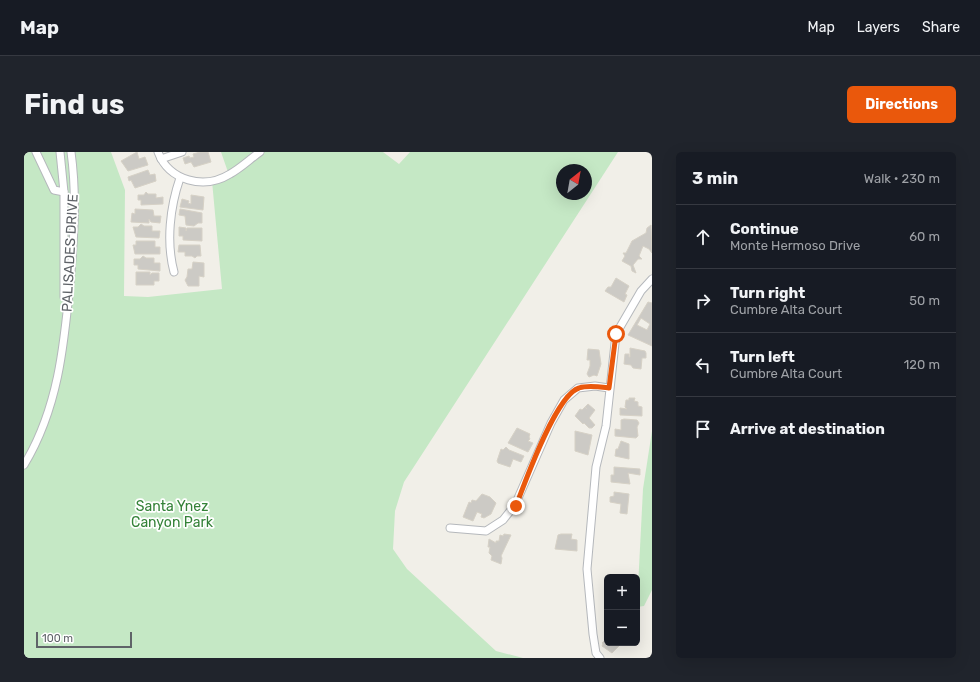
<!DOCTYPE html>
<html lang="en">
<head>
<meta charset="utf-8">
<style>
  :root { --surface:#171b24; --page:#20242c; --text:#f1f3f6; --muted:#9ea1a6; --line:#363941; --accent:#ea580c }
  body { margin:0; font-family:Rubik,sans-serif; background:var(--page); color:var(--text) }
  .controls { position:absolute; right:12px; bottom:12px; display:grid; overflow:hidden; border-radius:6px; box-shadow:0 4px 16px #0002 }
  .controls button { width:36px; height:36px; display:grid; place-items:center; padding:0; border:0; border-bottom:1px solid var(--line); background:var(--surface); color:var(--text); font:20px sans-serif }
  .compass { position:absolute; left:532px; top:12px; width:36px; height:36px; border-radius:50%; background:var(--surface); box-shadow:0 4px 16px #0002; rotate:31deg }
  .scale { position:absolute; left:12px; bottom:10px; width:96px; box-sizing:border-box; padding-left:4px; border:2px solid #5f6368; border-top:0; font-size:11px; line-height:14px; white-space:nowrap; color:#5f6368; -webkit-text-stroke:3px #fff; paint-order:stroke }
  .stop { position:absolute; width:12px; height:12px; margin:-9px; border:3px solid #ea580c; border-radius:50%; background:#fff }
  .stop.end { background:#ea580c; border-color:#fff; box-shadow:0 1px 4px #0008 }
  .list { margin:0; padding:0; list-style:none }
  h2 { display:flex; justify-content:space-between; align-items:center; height:52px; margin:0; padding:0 16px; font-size:17px }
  h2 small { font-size:13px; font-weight:400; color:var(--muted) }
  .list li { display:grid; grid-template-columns:26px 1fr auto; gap:12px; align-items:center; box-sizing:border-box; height:64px; padding:0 16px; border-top:1px solid var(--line) }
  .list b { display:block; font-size:15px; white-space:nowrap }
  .list p { margin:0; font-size:13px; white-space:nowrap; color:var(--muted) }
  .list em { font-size:13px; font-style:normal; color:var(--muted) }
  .icon { flex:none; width:22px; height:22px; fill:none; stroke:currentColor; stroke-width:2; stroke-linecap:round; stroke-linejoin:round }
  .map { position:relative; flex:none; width:628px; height:506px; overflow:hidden; border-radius:6px }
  header { display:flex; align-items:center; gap:24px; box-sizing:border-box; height:56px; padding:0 20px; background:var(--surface); border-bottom:1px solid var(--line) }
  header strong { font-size:19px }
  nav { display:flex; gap:22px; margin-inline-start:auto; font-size:14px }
  .intro { display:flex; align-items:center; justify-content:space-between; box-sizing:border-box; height:96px; padding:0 24px }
  h1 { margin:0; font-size:28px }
  .button { padding:10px 18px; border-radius:6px; background:var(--accent); color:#fff; font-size:14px; font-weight:700 }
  main { display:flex; gap:24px; padding:0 24px }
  aside { flex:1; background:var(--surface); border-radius:6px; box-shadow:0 4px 16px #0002 }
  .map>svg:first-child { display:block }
</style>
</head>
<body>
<header>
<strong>Map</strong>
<nav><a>Map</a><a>Layers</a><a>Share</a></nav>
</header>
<div class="intro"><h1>Find us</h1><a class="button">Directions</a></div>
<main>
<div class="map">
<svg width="628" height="506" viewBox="0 0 628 506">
  <rect width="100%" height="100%" fill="#f1efe8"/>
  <g fill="#c5e8c5" fill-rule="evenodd">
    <path d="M0,0H87L101,38L100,144L124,145L198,137L188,29L205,23L197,0H359L375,12L386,0H594L380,330L371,359L369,397L383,417L472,499L499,506H0ZM538,18H562V42H538Z"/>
    <polygon points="628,279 628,438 620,454 613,455 619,337"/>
  </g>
  <g fill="#cccac5" stroke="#d6d1c6" fill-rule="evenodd">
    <polygon points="113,0 115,7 121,5 124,13 104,19 97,9"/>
    <polygon points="176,0 184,0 187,10 170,15 167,10 161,12 159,6 165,4 166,6 170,5 169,2"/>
    <polygon points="124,18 126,23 131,22 132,29 111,36 107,28 105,29 104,25"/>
    <polygon points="122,40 124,42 132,42 132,46 139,45 139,52 117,53 117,48 114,48 114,43 120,43"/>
    <polygon points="167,43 180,45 179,58 156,55 158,47 165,49 164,51 167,52"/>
    <polygon points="111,57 129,58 130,64 137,64 136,71 127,70 125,67 125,71 107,70 108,61 111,62"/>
    <polygon points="156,57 178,61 178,71 174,71 170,74 162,73 161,64 155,63"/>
    <polygon points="117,72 120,74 128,74 128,79 136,79 135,86 112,85 109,75 114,75"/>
    <polygon points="627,73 628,101 625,97 619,94 615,104 618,107 614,107 609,113 612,121 608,119 607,114 598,109 601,104 599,101 602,101 608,89 622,81 623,76"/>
    <polygon points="155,75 162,76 162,79 163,76 178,76 178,89 159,88 159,84 155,84"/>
    <polygon points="112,89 131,89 131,95 136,95 136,102 111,102 109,93 112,93"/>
    <polygon points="155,93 176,93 177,104 173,104 171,106 168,104 161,104 161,100 154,100"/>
    <polygon points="119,104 122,106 130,106 130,111 136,111 136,119 114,117 114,113 110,113 110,107 116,107"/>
    <polygon points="169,110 180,111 180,125 175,124 175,134 164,134 161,128 163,125 164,117 168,117"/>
    <polygon points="112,120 126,120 126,123 128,121 135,121 135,129 130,129 130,133 112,133"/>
    <polygon points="592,126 605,134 601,142 603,143 600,150 581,139 584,135 587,135"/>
    <path d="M624,150L628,151V194L604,183ZM617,166L626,172L623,178L613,173Z"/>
    <polygon points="606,196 621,199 622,201 622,206 618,206 617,217 609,216 607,213 600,212 601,202 605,202 605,205 606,205"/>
    <polygon points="564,197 575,198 577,212 573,224 570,223 565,225 563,222 566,214 566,208 563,208"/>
    <polygon points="605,246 611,246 610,249 614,250 614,254 618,255 618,264 596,263 596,256 603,257 601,255 602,248 605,248"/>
    <polygon points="564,252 571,258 565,266 571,273 568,276 565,276 560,271 559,272 551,264 556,257 558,258 561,255 563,257 561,255"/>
    <polygon points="600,267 613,268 615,271 613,275 614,284 612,286 591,284 591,277 597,278 597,268"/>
    <polygon points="493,276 506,282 505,285 506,287 504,289 509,291 504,300 484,291"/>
    <polygon points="551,279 568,283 564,303 551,299"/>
    <polygon points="597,289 605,292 605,307 591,304 592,297 594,297"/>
    <polygon points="482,295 485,298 500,304 497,310 489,307 486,315 474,311 473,309 477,297 479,298"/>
    <polygon points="590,315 616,317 616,323 604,321 606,332 587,330 587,323 590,323"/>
    <polygon points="590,340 605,342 603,362 596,361 597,352 586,350 586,345 590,344"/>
    <polygon points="458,342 466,345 472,351 467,362 460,366 457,365 458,362 453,360 449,369 439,365 445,350 447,351 448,348 452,349"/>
    <polygon points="480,382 487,383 477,404 478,406 477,412 467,408 468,404 465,401 466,395 464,395 465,387 472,391 472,389 475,389 476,383 479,384"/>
    <polygon points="537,382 548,382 547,387 553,388 553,399 531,397 534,383"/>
    <polygon points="583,486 583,491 592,491 595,494 588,501 578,494 579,492 578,491"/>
  </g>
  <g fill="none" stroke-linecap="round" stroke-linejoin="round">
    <g stroke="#b5b8bc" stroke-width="9">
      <g id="minor">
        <polyline points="12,0 30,38 40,40"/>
        <polyline points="36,0 40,40 40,145"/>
        <path d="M134,0C145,29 180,38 206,22C217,16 226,7 236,0"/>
        <polyline points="137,7 158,0"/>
        <path d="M150,120C142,90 146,55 156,26"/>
        <path d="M0,313C34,257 40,194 46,131C50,88 53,43 47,0"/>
        <polyline points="426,376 462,379 479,368 491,353 527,271 540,248 554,236 571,234 585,236"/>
        <polyline points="576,506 572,501 569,482 563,417 572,315 582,274 592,182 617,139 628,127"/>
      </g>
    </g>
    <use href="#minor" stroke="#fff" stroke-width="7"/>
  </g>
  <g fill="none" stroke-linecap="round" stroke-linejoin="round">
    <path stroke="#ea580c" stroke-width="5" d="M492,354C501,330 532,243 555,236C564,233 576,235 585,236L592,182"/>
  </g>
  <g text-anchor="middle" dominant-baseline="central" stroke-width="3.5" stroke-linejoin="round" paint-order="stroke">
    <g font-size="14" fill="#5f6368" stroke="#fff">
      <text transform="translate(46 101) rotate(-87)">PALISADES DRIVE</text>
    </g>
    <g font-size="14" fill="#348238" stroke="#fff">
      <text x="148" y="354">Santa Ynez<tspan x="148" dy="16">Canyon Park</tspan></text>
    </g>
  </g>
</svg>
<div class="controls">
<button>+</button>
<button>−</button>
</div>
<svg class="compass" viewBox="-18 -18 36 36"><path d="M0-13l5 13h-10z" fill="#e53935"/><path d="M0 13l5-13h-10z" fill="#9ea1a6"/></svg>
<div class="scale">100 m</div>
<div class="stop" style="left:592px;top:182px"></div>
<div class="stop end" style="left:492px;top:354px"></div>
</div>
<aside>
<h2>3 min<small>Walk · 230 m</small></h2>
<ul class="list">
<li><svg class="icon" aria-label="ahead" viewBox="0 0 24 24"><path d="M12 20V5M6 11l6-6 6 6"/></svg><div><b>Continue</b><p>Monte Hermoso Drive</p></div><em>60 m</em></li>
<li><svg class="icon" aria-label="right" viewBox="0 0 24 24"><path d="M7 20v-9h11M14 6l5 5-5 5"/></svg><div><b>Turn right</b><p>Cumbre Alta Court</p></div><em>50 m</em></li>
<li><svg class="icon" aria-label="left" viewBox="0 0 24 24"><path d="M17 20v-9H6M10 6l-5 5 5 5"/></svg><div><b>Turn left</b><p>Cumbre Alta Court</p></div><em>120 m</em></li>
<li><svg class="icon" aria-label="arrive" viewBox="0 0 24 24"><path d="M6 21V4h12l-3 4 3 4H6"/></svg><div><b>Arrive at destination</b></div></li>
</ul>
</aside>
</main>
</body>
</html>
